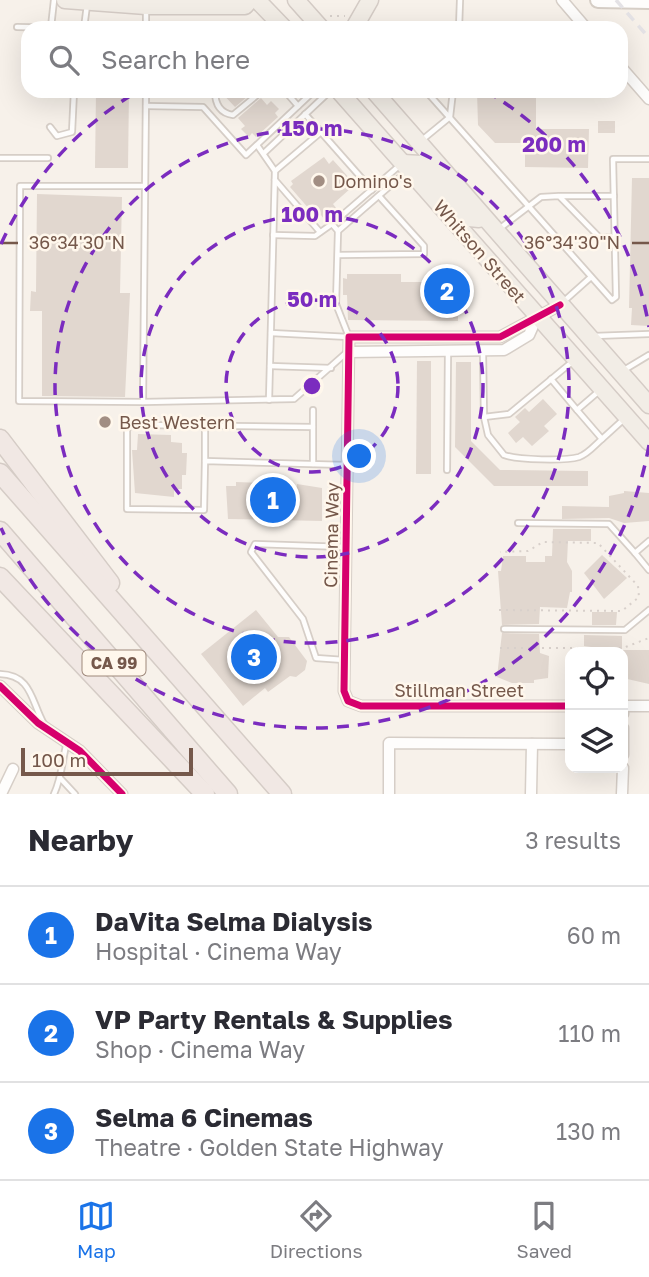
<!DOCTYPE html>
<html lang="en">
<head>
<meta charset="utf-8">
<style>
  :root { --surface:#fff; --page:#f7f7f7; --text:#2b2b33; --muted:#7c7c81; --line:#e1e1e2; --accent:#1a73e8 }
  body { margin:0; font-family:"Golos Text",sans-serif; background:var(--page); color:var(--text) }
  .controls { position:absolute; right:21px; bottom:21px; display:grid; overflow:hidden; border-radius:14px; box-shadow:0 7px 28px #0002 }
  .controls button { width:63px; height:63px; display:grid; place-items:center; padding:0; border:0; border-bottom:2px solid var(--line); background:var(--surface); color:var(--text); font:35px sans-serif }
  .scale { position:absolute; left:21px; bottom:18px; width:172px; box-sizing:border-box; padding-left:7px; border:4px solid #75584b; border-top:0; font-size:19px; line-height:24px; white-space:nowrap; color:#75584b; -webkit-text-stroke:5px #fff7ec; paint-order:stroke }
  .you { position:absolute; left:360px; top:457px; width:24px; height:24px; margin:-18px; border:5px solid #fff; border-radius:50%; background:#1a73e8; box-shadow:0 0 0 10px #1a73e833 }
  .badge { display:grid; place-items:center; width:46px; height:46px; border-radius:50%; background:var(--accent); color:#fff; font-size:23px; font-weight:700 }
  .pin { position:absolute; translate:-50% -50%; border:4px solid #fff; box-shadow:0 2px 7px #0006 }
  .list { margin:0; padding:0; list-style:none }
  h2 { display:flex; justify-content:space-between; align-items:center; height:91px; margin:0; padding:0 28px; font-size:30px }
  h2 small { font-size:23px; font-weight:400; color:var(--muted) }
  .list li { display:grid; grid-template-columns:46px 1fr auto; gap:21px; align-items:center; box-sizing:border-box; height:98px; padding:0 28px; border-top:2px solid var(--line) }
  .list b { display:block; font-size:26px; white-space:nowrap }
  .list p { margin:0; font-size:23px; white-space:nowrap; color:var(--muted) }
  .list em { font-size:23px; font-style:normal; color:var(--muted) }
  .icon { flex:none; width:38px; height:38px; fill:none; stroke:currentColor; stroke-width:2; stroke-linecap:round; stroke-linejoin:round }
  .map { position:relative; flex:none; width:649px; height:794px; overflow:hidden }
  .search { position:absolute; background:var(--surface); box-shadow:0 7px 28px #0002; left:21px; right:21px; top:21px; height:77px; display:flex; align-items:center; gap:18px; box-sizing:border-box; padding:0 24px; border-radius:21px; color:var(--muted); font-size:26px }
  .sheet { height:385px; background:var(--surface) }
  nav { display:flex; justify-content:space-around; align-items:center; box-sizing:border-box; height:98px; border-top:2px solid var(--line); background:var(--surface); font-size:19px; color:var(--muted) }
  nav a { display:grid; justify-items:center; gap:4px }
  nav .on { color:var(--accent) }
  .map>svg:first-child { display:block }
</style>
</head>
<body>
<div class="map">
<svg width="649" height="794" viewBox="0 0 649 794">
  <rect width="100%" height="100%" fill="#f7f1ea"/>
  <g fill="#e1d7cf">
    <polygon points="96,91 129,91 128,168 95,168"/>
    <polygon points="220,91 254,91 235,107"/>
    <polygon points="477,91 536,91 536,129 589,129 588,168 525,167 525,143 495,143 478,125"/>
    <polygon points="261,98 267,105 271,101 279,109 275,113 278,117 256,137 252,133 249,137 241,129 245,126 238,118"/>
    <rect x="598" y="121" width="17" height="12"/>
    <polygon points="324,157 329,164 333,160 351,180 347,183 351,188 333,204 336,208 324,219 321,215 317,218 290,187 293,184 291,181"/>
    <polygon points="632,178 649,178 649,326 631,325 632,308 629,308"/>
    <polygon points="37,194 122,197 120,293 130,293 125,397 42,396 42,311 30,311 31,291 36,292"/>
    <polygon points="347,274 401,274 401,282 458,282 458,321 348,320 347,295 343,295 343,278 347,279"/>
    <polygon points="417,361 431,361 431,474 416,474"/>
    <polygon points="456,362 471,362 471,441 500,470 588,471 588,486 494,486 455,447"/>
    <polygon points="543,399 557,414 544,426 549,431 532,446 523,437 516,443 508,433 520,422 515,417 525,408 529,412"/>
    <polygon points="138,434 171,435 171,442 182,443 182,453 187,453 186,475 182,475 182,489 174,489 174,497 135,493 132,450 137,450"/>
    <polygon points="236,482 265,483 265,487 297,488 297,484 322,488 322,521 228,519 226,486 236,486"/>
    <polygon points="624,491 649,493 649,521 624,523 609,518 562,519 562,506 609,507 609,496 624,493"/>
    <polygon points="553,529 591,529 591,541 568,541 567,562 572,571 572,592 570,592 567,608 540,607 539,624 502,625 498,571 501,571 503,556 526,556 526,562 545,562 545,556 552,556"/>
    <polygon points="602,555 627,578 604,599 584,573"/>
    <polygon points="256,610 278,637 289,637 307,661 305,670 296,677 290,676 268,692 265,688 243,706 201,654"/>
    <polygon points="592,612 617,612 616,625 592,625"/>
    <polygon points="502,633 539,634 540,653 549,656 548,678 534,680 534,683 512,683 497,677"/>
    <polygon points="584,635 622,636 622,652 591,652 591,647 584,646"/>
    <polygon points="623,650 649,650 649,684 623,678"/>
  </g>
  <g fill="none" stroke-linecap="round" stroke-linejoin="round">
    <g stroke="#d6cec7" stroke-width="8">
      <g id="lane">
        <polyline points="17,27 68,28"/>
        <polyline points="51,27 54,0"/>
        <polyline points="84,28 87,5"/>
        <polyline points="146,28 146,8"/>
        <polyline points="459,28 460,0"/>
        <polyline points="146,91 143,402 294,399 346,353"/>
        <path d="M215,91C215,103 219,113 233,115L262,91"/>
        <polyline points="285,91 298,106"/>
        <polyline points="426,91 612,300 616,297 613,159 649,159"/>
        <polyline points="146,106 203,107 246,155 314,91"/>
        <polyline points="305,114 372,190"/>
        <polyline points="50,127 57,136 72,132 74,91"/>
        <polyline points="422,140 450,117 453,91"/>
        <polyline points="257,145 275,171 269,400"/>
        <polyline points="264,153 330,91"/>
        <polyline points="0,158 48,158"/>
        <polyline points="275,171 321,132"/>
        <polyline points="275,180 320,232"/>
        <polyline points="560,196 614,196"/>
        <polyline points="332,224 399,166"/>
        <polyline points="499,229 541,197 559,196 600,238 615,237"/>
        <polyline points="338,231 406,172"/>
        <polyline points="338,255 424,254 424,246 379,196"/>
        <polyline points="563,302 591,277"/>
        <polyline points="271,333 349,337 336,304 338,231 332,224 315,236 273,235"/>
        <polyline points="594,336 649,334"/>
        <polyline points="483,352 484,417"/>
        <path d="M572,362L509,414L484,417L488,435L504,455C518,460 565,461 579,457C588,454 595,445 602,439"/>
        <polyline points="270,366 331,368"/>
        <polyline points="624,370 649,355"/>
        <polyline points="551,379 577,410"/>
        <polyline points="598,392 577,410 602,439 624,419"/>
        <polyline points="143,402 19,401 20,186 145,186"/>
        <polyline points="313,410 313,464"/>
        <polyline points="205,426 205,461"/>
        <polyline points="313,427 138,425 127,427 127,509 204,510 205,461 346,465"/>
        <polyline points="447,470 448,352"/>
        <polyline points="518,523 609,524 635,553 649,541"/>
        <polyline points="635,553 649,570"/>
        <polyline points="504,629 625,630 649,610"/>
        <polyline points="344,660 316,658 303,619 251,552 255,544 345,547"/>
        <path d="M0,674C32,675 31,701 44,724"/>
        <polyline points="61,779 75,794"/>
        <path d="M54,794C62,777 62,760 67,742"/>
      </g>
    </g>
    <g stroke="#d6cec7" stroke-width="13">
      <g id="street">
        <polyline points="562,0 586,28"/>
        <polyline points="621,67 649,99"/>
        <polyline points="560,305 500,337 349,337 344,691 348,701 361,706 570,706"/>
        <polyline points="349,352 504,350 529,335 537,317"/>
        <polyline points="0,686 38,723 80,751 122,794"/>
        <polyline points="623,714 623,706 649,706"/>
        <polyline points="623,728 623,755"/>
        <polyline points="1,794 13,769"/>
        <polyline points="389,794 389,743 570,744"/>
        <polyline points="531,794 532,744"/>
        <polyline points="622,794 623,768"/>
      </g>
    </g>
    <g stroke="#d6cec6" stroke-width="18">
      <polyline id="secondary" points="598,0 649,1"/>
    </g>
    <g stroke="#d5ccc6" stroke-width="19">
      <g id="primary">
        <polyline points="65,0 146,6 245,6 250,0"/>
        <polyline points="257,0 284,28"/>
        <polyline points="296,0 321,28"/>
        <polyline points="354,28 370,0"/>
        <polyline points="339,91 649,442"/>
        <polyline points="374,91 649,405"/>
        <polyline points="403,163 421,164 469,218 479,219"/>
      </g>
    </g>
    <g stroke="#d5ccc6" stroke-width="21">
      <g id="highway">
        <polyline points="0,439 110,583"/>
        <polyline points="0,473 282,794"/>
        <polyline points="0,531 228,794"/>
        <polyline points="0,577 205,794"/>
      </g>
    </g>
    <g stroke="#d8d0cb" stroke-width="2" stroke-dasharray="2 5" stroke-linecap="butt">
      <polyline points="330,16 345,16"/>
      <polyline points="499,610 622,611 639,597 638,586 598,543 543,542 528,551 500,552"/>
      <polyline points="500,648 623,648 649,638"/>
    </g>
    <use href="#lane" stroke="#fefdfc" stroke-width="4.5"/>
    <use href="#street" stroke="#fefdfc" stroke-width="10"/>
    <use href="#secondary" stroke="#fefdfc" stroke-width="14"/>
    <use href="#primary" stroke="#f2ede6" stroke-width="16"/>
    <use href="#highway" stroke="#f1e8e4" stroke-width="18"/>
    <polyline stroke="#e4e2e5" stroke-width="3.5" stroke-dasharray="10 7" stroke-linecap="butt" points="616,0 649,38"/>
    <g stroke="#fff7ec" stroke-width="11">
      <g id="cycleway">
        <polyline points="560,305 500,337 349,337 344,691 348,701 361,706 570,706"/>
        <polyline points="0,686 38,723 80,751 122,794"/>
      </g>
    </g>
    <use href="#cycleway" stroke="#d6006c" stroke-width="7"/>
  </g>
  <path fill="none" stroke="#75584b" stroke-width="2.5" d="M0,243H18M632,243H649"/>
  <g fill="none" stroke="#7b2cbf" stroke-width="3.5" stroke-dasharray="12 9">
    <circle cx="312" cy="386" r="86"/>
    <circle cx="312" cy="386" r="171"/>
    <circle cx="312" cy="386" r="257"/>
    <path d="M649 445A342 342 0 0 1 1 528M1 244A342 342 0 0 1 138 91M486 91A342 342 0 0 1 649 327"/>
  </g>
  <g fill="#a28e83" stroke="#fff7ec" stroke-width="2.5">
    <circle cx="319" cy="181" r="7"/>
    <circle cx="105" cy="422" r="7"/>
  </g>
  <g text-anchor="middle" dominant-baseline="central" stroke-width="5" stroke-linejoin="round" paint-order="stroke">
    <rect fill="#fff7ec" stroke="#9e887b" stroke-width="2" x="82.5" y="650.5" width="63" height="25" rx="5"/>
    <g font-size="16" font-weight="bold" fill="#75584b">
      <text x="114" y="663">CA 99</text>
    </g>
    <g font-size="18" fill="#75584b" stroke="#fff7ec" text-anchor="start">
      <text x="333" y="181">Domino's</text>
      <text x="119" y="422">Best Western</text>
    </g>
    <g font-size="18" fill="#75584b" stroke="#fff7ec">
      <text transform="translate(480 251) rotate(49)">Whitson Street</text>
      <text transform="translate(331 535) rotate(-89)">Cinema Way</text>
      <text x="459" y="690">Stillman Street</text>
    </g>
  </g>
  <g font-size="18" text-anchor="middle" fill="#75584b" stroke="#fff7ec" stroke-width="5" stroke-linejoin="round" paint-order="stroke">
    <text x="77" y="249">36°34'30"N</text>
    <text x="572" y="249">36°34'30"N</text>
  </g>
  <circle cx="312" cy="386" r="10" fill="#7b2cbf" stroke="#fff7ec" stroke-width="3.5"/>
  <g font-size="21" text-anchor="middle" font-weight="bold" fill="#7b2cbf" stroke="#fff7ec" stroke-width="5" stroke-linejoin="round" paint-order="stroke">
    <text x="312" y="136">150 m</text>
    <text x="554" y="152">200 m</text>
    <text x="312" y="222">100 m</text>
    <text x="312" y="307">50 m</text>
  </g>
</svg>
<div class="controls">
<button><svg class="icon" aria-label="locate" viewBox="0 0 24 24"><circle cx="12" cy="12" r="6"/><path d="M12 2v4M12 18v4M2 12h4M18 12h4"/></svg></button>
<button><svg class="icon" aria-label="layers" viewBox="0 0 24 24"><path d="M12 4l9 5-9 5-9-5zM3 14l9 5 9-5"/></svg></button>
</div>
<div class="scale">100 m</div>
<div class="you"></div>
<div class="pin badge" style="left:273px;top:500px">1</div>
<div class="pin badge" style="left:447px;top:291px">2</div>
<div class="pin badge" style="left:254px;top:657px">3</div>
<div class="search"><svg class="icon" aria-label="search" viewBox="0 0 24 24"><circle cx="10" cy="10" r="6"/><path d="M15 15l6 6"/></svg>Search here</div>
</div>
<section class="sheet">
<h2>Nearby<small>3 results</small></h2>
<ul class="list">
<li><span class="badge">1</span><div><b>DaVita Selma Dialysis</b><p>Hospital · Cinema Way</p></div><em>60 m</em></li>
<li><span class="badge">2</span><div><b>VP Party Rentals &amp; Supplies</b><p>Shop · Cinema Way</p></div><em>110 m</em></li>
<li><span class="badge">3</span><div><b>Selma 6 Cinemas</b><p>Theatre · Golden State Highway</p></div><em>130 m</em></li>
</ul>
</section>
<nav>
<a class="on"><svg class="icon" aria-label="map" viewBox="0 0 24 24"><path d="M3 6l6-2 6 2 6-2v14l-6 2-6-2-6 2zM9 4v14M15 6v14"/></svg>Map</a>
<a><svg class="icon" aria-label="directions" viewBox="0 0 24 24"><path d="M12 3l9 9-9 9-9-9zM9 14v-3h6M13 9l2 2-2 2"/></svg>Directions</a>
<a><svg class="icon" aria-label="saved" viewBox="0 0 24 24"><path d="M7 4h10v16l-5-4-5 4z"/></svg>Saved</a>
</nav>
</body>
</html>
